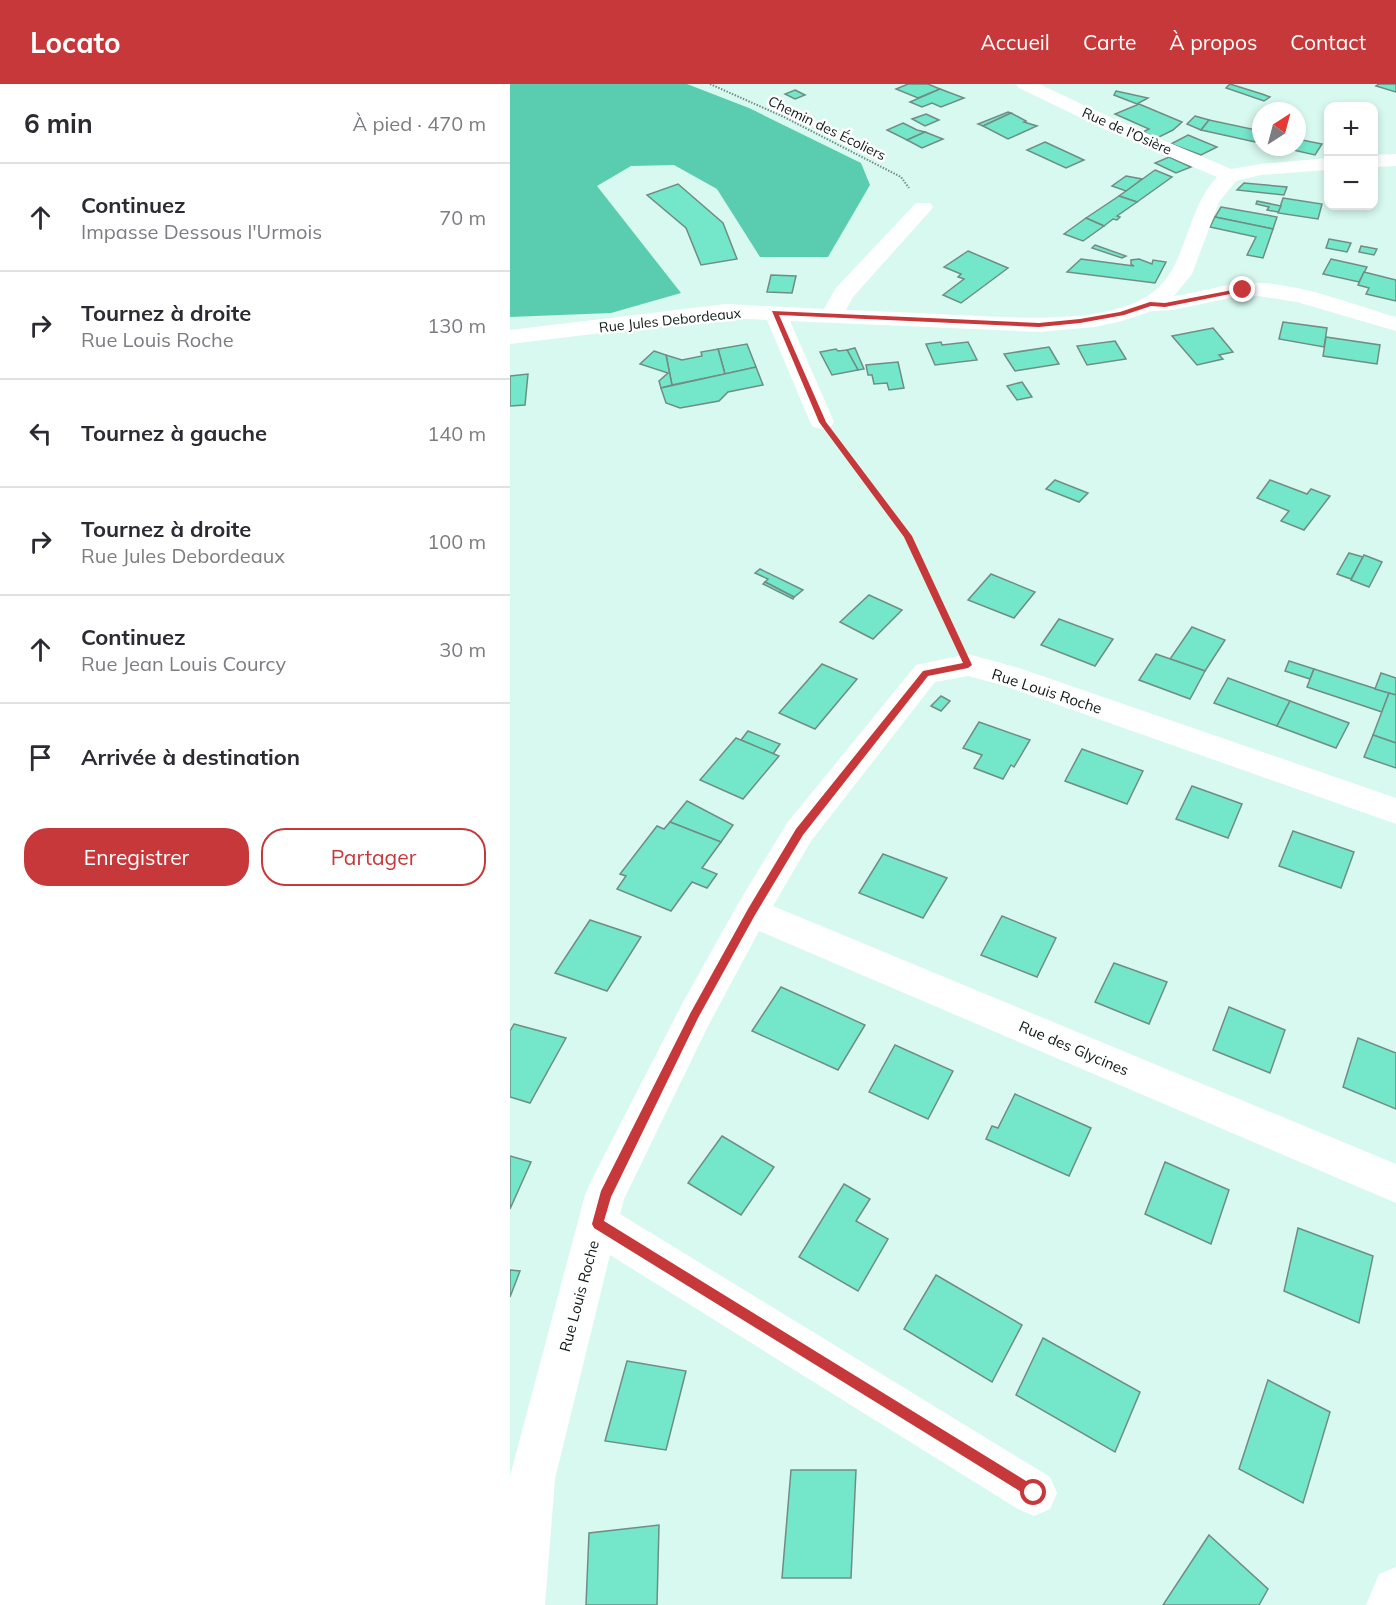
<!DOCTYPE html>
<html lang="fr">
<head>
<meta charset="utf-8">
<style>
  :root { --surface:#fff; --page:#f7f7f7; --text:#2b2b33; --muted:#7c7c81; --line:#e1e1e2; --accent:#c7383a }
  body { margin:0; font-family:Mulish,sans-serif; background:var(--page); color:var(--text) }
  .controls { position:absolute; right:18px; top:18px; display:grid; overflow:hidden; border-radius:12px; box-shadow:0 3px 9px #0003 }
  .controls button { width:54px; height:54px; display:grid; place-items:center; padding:0; border:0; border-bottom:2px solid var(--line); background:var(--surface); color:var(--text); font:30px sans-serif }
  .compass { position:absolute; left:742px; top:18px; width:54px; height:54px; border-radius:50%; background:var(--surface); box-shadow:0 3px 9px #0003; rotate:36deg }
  .stop { position:absolute; width:18px; height:18px; margin:-14px; border:4px solid #c7383a; border-radius:50%; background:#fff }
  .stop.end { background:#c7383a; border-color:#fff; box-shadow:0 2px 6px #0008 }
  .list { margin:0; padding:0; list-style:none }
  h2 { display:flex; justify-content:space-between; align-items:center; height:78px; margin:0; padding:0 24px; font-size:26px }
  h2 small { font-size:20px; font-weight:400; color:var(--muted) }
  .list li { display:grid; grid-template-columns:39px 1fr auto; gap:18px; align-items:center; box-sizing:border-box; height:108px; padding:0 24px; border-top:2px solid var(--line) }
  .list b { display:block; font-size:22px; white-space:nowrap }
  .list p { margin:0; font-size:20px; white-space:nowrap; color:var(--muted) }
  .list em { font-size:20px; font-style:normal; color:var(--muted) }
  .actions { display:flex; gap:12px; padding:18px 24px }
  .actions a { flex:1; padding:14px 0; border:2px solid var(--accent); border-radius:24px; text-align:center; font-size:21px; color:var(--accent) }
  .actions .main { background:var(--accent); color:#fff }
  .icon { flex:none; width:33px; height:33px; fill:none; stroke:currentColor; stroke-width:2; stroke-linecap:round; stroke-linejoin:round }
  .map { position:relative; flex:none; width:886px; height:1521px; overflow:hidden }
  header { display:flex; align-items:center; gap:36px; box-sizing:border-box; height:84px; padding:0 30px; background:var(--accent); color:#fff }
  header strong { font-size:28px }
  nav { display:flex; gap:33px; margin-inline-start:auto; font-size:21px }
  main { display:flex }
  aside { flex:1; background:var(--surface) }
  .map>svg:first-child { display:block }
</style>
</head>
<body>
<header>
<strong>Locato</strong>
<nav><a>Accueil</a><a>Carte</a><a>À propos</a><a>Contact</a></nav>
</header>
<main>
<aside>
<h2>6 min<small>À pied · 470 m</small></h2>
<ul class="list">
<li><svg class="icon" aria-label="ahead" viewBox="0 0 24 24"><path d="M12 20V5M6 11l6-6 6 6"/></svg><div><b>Continuez</b><p>Impasse Dessous l'Urmois</p></div><em>70 m</em></li>
<li><svg class="icon" aria-label="right" viewBox="0 0 24 24"><path d="M7 20v-9h11M14 6l5 5-5 5"/></svg><div><b>Tournez à droite</b><p>Rue Louis Roche</p></div><em>130 m</em></li>
<li><svg class="icon" aria-label="left" viewBox="0 0 24 24"><path d="M17 20v-9H6M10 6l-5 5 5 5"/></svg><div><b>Tournez à gauche</b></div><em>140 m</em></li>
<li><svg class="icon" aria-label="right" viewBox="0 0 24 24"><path d="M7 20v-9h11M14 6l5 5-5 5"/></svg><div><b>Tournez à droite</b><p>Rue Jules Debordeaux</p></div><em>100 m</em></li>
<li><svg class="icon" aria-label="ahead" viewBox="0 0 24 24"><path d="M12 20V5M6 11l6-6 6 6"/></svg><div><b>Continuez</b><p>Rue Jean Louis Courcy</p></div><em>30 m</em></li>
<li><svg class="icon" aria-label="arrive" viewBox="0 0 24 24"><path d="M6 21V4h12l-3 4 3 4H6"/></svg><div><b>Arrivée à destination</b></div></li>
</ul>
<div class="actions"><a class="main">Enregistrer</a><a>Partager</a></div>
</aside>
<div class="map">
<svg width="886" height="1521" viewBox="0 0 886 1521">
  <rect width="100%" height="100%" fill="#d8f9ef"/>
  <polygon fill="#5acdb1" points="0,0 177,0 239,24 351,79 360,101 318,173 250,173 207,105 164,81 121,82 87,102 171,209 101,229 0,233"/>
  <g fill="#74e6c9" stroke="#708d84" stroke-width="1.5">
    <polygon points="398,0 418,0 430,5 408,14 386,5"/>
    <polygon points="720,0 752,10 760,13 754,17 716,4"/>
    <polygon points="869,0 886,0 886,8 866,2"/>
    <polygon points="430,5 454,14 431,23 422,19 412,23 400,18"/>
    <polygon points="285,6 295,11 285,15 275,10"/>
    <polygon points="606,7 638,14 627,20 604,11"/>
    <polygon points="629,20 672,38 663,46 647,54 633,48 639,45 605,30"/>
    <polygon points="498,28 501,29 473,42 468,40"/>
    <polygon points="501,29 516,37 514,38 527,42 498,55 473,42"/>
    <polygon points="416,30 429,36 415,42 402,35"/>
    <polygon points="685,32 699,36 691,46 677,40"/>
    <polygon points="699,36 751,47 751,50 745,58 691,46"/>
    <polygon points="393,39 407,46 415,48 397,56 377,46"/>
    <polygon points="415,48 433,55 412,64 397,56"/>
    <polygon points="678,51 707,63 691,71 661,60"/>
    <polygon points="787,55 812,60 805,71 770,63 787,63"/>
    <polygon points="535,58 574,76 556,84 517,66"/>
    <polygon points="659,73 681,83 666,89 645,79"/>
    <polygon points="645,86 662,93 627,118 609,112"/>
    <polygon points="616,92 632,95 616,107 602,102"/>
    <polygon points="734,99 777,103 774,111 727,106"/>
    <polygon points="168,100 213,139 227,175 191,181 176,144 137,111"/>
    <polygon points="609,112 627,118 607,132 610,133 607,136 603,135 594,142 576,134"/>
    <polygon points="773,114 812,120 808,135 768,129"/>
    <polygon points="747,117 771,122 768,128 757,126 759,123 746,120"/>
    <polygon points="711,123 767,133 763,145 705,133"/>
    <polygon points="705,133 763,145 753,174 737,171 746,153 700,143"/>
    <polygon points="576,134 594,142 573,157 554,150"/>
    <polygon points="819,155 841,159 837,168 816,164"/>
    <polygon points="585,161 616,172 612,174 582,164"/>
    <polygon points="851,162 867,165 864,171 849,168"/>
    <polygon points="458,167 498,184 451,219 433,211 454,195 448,193 451,190 434,183"/>
    <polygon points="571,175 624,182 621,180 621,176 629,175 642,180 643,176 656,178 645,199 557,188"/>
    <polygon points="821,175 857,183 849,198 813,190"/>
    <polygon points="854,188 886,196 886,217 856,210 859,204 848,201"/>
    <polygon points="261,191 286,192 282,209 257,208"/>
    <polygon points="773,238 817,244 814,263 769,255"/>
    <polygon points="703,244 723,268 709,271 713,275 687,281 662,252"/>
    <polygon points="816,253 870,261 867,280 813,272"/>
    <polygon points="605,257 616,275 577,281 567,262"/>
    <polygon points="431,258 432,261 458,258 467,276 425,281 416,260"/>
    <polygon points="237,260 246,283 215,290 208,265"/>
    <polygon points="539,263 549,280 505,287 494,270"/>
    <polygon points="345,264 354,285 348,286 337,266"/>
    <polygon points="208,265 215,290 162,301 156,271 172,276 192,272 191,268"/>
    <polygon points="326,265 328,267 337,266 348,286 322,291 310,268"/>
    <polygon points="144,267 156,271 162,301 151,304 149,297 158,289 130,280"/>
    <polygon points="388,278 394,304 379,306 377,299 364,300 362,291 358,291 356,281"/>
    <polygon points="246,283 253,301 218,308 209,317 170,324 156,319 151,304"/>
    <polygon points="18,290 15,321 0,322 0,292"/>
    <polygon points="512,298 522,313 507,316 497,302"/>
    <polygon points="545,396 578,409 569,418 536,405"/>
    <polygon points="760,396 797,410 801,405 820,412 794,446 771,437 779,427 747,414"/>
    <polygon points="839,469 853,473 841,495 827,490"/>
    <polygon points="854,471 872,478 859,503 841,496"/>
    <polygon points="250,485 293,506 284,513 255,498 258,495 245,489"/>
    <polygon points="481,490 525,508 504,534 458,516"/>
    <polygon points="255,498 284,513 283,515 253,500"/>
    <polygon points="359,511 392,526 363,555 330,538"/>
    <polygon points="549,535 603,555 585,582 531,561"/>
    <polygon points="682,543 715,556 695,587 660,575"/>
    <polygon points="646,570 695,587 680,615 629,596"/>
    <polygon points="779,577 804,585 800,595 775,587"/>
    <polygon points="312,580 347,595 305,645 269,629"/>
    <polygon points="804,585 879,609 872,628 797,603"/>
    <polygon points="871,589 886,594 886,611 865,605"/>
    <polygon points="718,594 780,617 767,642 704,619"/>
    <polygon points="879,609 886,611 886,659 863,651"/>
    <polygon points="431,612 440,617 431,627 421,622"/>
    <polygon points="780,617 839,639 826,664 767,642"/>
    <polygon points="469,638 520,656 504,683 501,681 493,695 464,684 472,671 453,664"/>
    <polygon points="238,647 270,660 263,670 231,656"/>
    <polygon points="863,651 886,659 886,684 854,673"/>
    <polygon points="226,654 269,672 233,715 190,696"/>
    <polygon points="572,665 633,687 617,720 555,697"/>
    <polygon points="682,702 732,720 718,754 666,735"/>
    <polygon points="177,717 223,741 211,758 160,738"/>
    <polygon points="160,738 211,758 192,784 207,790 197,804 182,798 161,827 107,805 116,792 110,790 147,742 154,745"/>
    <polygon points="783,747 844,768 831,804 769,782"/>
    <polygon points="373,770 437,794 413,834 349,809"/>
    <polygon points="492,832 546,854 527,893 471,871"/>
    <polygon points="80,836 131,853 97,907 45,889"/>
    <polygon points="604,879 657,898 639,940 585,918"/>
    <polygon points="271,903 355,941 328,986 242,947"/>
    <polygon points="719,923 775,946 760,989 703,966"/>
    <polygon points="4,940 56,954 20,1019 0,1013 0,947"/>
    <polygon points="848,954 886,969 886,1025 833,1003"/>
    <polygon points="385,961 443,987 418,1035 359,1008"/>
    <polygon points="505,1010 581,1044 559,1092 476,1055 482,1042 488,1044"/>
    <polygon points="212,1052 264,1083 231,1131 178,1099"/>
    <polygon points="0,1072 21,1078 0,1125"/>
    <polygon points="655,1078 719,1106 701,1160 635,1130"/>
    <polygon points="334,1100 360,1115 346,1137 378,1155 348,1207 289,1173"/>
    <polygon points="788,1144 863,1172 849,1239 774,1207"/>
    <polygon points="0,1186 10,1187 0,1213"/>
    <polygon points="426,1191 512,1241 482,1298 394,1245"/>
    <polygon points="533,1254 630,1308 605,1368 506,1311"/>
    <polygon points="117,1277 176,1287 156,1366 95,1357"/>
    <polygon points="758,1296 820,1328 793,1419 729,1385"/>
    <polygon points="281,1386 346,1386 341,1494 272,1494"/>
    <polygon points="149,1441 147,1521 76,1521 79,1449"/>
    <polygon points="699,1451 758,1505 749,1521 653,1521"/>
  </g>
  <g fill="none" stroke-linecap="round" stroke-linejoin="round">
    <polyline stroke="#768d86" stroke-width="2" stroke-dasharray="1.5 1.5" stroke-linecap="butt" points="200,0 274,33 391,93 399,104"/>
    <polyline stroke="#768d86" stroke-width="3" stroke-dasharray="2 2" stroke-linecap="butt" points="327,358 398,452 445,553"/>
    <g fill="#fff" fill-rule="evenodd">
      <path d="M506,0H529L606,36L721,85L751,80L818,74V86L751,91L726,97L709,118L682,190L664,212C687,209 710,201 733,199C784,196 837,219 886,233V247L787,218L748,212L720,214L663,226L642,227L612,237L585,243L529,248L280,237L324,338L321,343L312,345L303,343L300,338L257,236L216,234L0,260V246L216,220L314,225L325,205L406,119H420L423,123L420,127L343,213L336,226C372,227 409,229 446,231C501,233 608,244 650,202C678,173 677,125 707,93L592,44L509,4Z"/>
      <polygon points="886,70 886,82 864,83 864,71"/>
      <polygon points="458,570 509,584 886,714 886,740 492,601 458,592 425,598 301,757 263,822 886,1080 886,1119 249,847 198,942 114,1115 110,1130 540,1393 547,1409 540,1425 524,1432 508,1425 100,1171 45,1395 35,1521 0,1521 0,1392 75,1111 81,1097 172,920 229,818 277,739 406,581"/>
      <polygon points="886,1483 886,1521 856,1521 869,1490"/>
    </g>
  </g>
  <polygon fill="#c7383a" points="733,204 735,207 655,223 641,222 614,231 570,239 529,243 269,231 316,338 402,452 462,581 458,584 418,592 293,751 245,831 188,934 101,1113 94,1137 529,1405 531,1409 529,1414 524,1416 84,1144 82,1140 91,1107 181,928 238,825 286,745 413,587 453,579 394,453 309,338 262,227 529,239 570,235 610,228 640,218 655,219"/>
  <g text-anchor="middle" dominant-baseline="central" stroke-width="5" stroke-linejoin="round" paint-order="stroke">
    <g font-size="14" fill="#0f1a17" stroke="#fff">
      <text transform="translate(317 44) rotate(26)">Chemin des Écoliers</text>
      <text transform="translate(617 47) rotate(24)">Rue de l'Osière</text>
      <text transform="translate(160 236) rotate(-6)">Rue Jules Debordeaux</text>
    </g>
    <g font-size="15" fill="#0f1a17" stroke="#fff">
      <text transform="translate(537 607) rotate(18)">Rue Louis Roche</text>
      <text transform="translate(564 964) rotate(23)">Rue des Glycines</text>
      <text transform="translate(69 1212) rotate(-75)">Rue Louis Roche</text>
    </g>
  </g>
</svg>
<div class="controls">
<button>+</button>
<button>−</button>
</div>
<svg class="compass" viewBox="-18 -18 36 36"><path d="M0-13l5 13h-10z" fill="#e53935"/><path d="M0 13l5-13h-10z" fill="#7c7c81"/></svg>
<div class="stop" style="left:524px;top:1409px"></div>
<div class="stop end" style="left:733px;top:206px"></div>
</div>
</main>
</body>
</html>
